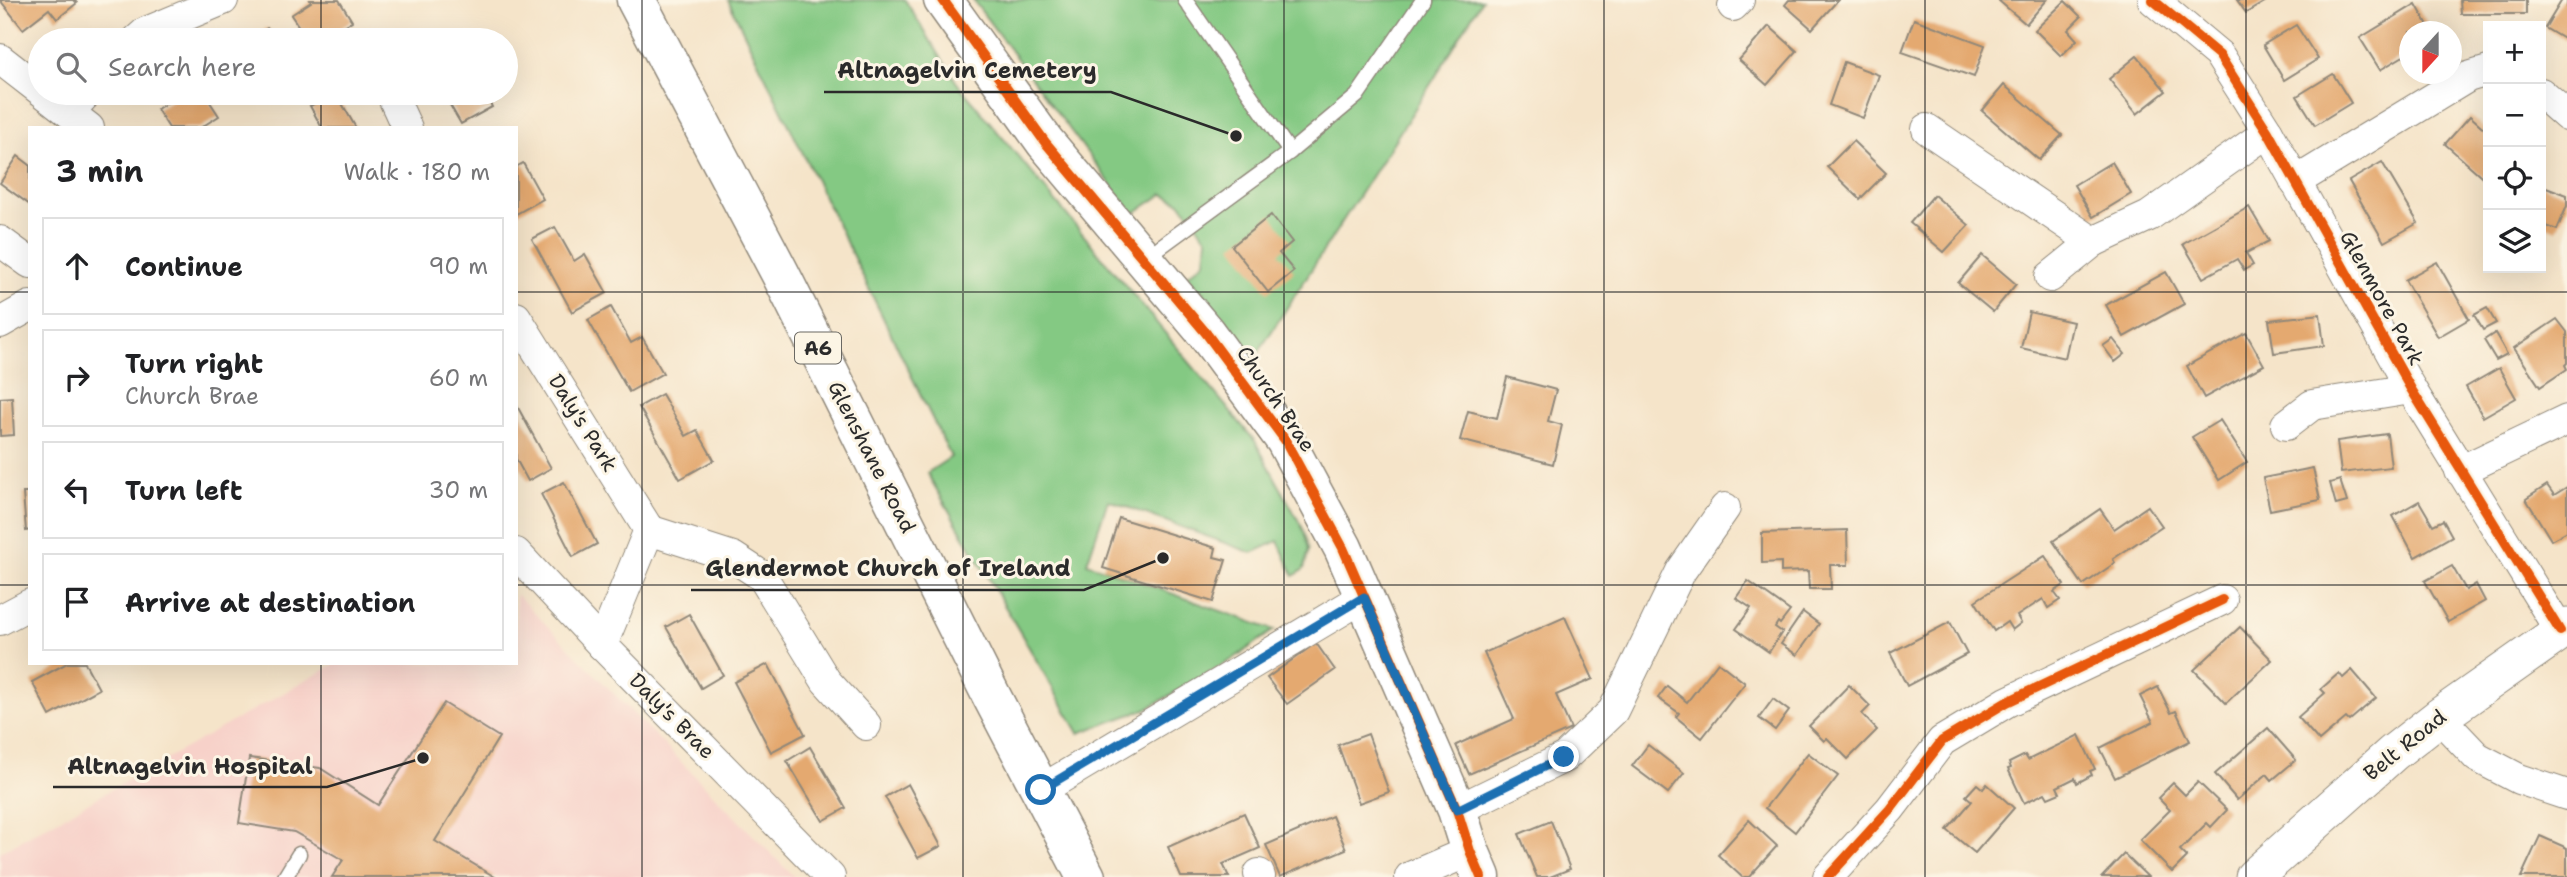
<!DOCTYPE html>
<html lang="en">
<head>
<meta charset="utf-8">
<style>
  :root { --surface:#fff; --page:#f2f2f2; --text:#202124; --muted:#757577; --line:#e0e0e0 }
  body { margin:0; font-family:"Shantell Sans",sans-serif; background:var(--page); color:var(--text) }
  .controls { position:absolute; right:21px; top:21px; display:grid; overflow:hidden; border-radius:0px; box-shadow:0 7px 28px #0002 }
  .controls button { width:63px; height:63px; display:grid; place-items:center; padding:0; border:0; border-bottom:2px solid var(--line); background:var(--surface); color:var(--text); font:35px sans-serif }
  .compass { position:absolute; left:2399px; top:21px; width:63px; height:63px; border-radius:50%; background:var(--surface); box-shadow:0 7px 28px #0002; rotate:201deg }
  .stop { position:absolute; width:21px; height:21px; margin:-16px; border:5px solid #1f6fb2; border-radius:50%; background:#fff }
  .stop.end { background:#1f6fb2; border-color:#fff; box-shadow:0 2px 7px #0008 }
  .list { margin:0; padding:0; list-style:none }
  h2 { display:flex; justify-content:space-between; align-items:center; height:91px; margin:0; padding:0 28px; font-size:30px }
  h2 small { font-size:23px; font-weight:400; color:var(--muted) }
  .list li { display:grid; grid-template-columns:46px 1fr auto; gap:21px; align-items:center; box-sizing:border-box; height:98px; margin:0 14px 14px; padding:0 14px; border:2px solid var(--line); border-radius:0px }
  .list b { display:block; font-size:26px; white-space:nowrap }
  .list p { margin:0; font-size:23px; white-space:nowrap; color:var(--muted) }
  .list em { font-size:23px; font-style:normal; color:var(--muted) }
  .icon { flex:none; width:38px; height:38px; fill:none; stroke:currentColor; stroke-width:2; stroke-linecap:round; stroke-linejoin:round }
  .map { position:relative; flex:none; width:2567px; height:877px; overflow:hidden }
  .search { position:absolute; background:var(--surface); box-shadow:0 7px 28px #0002; left:28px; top:28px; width:490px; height:77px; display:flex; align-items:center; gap:18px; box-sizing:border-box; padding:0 24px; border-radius:38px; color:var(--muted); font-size:26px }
  .panel { position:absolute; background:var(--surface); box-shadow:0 7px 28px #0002; left:28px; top:126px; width:490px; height:539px; border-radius:0px }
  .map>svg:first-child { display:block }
</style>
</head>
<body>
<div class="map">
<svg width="2567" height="877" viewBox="0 0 2567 877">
  <rect width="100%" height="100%" fill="#fcf5e5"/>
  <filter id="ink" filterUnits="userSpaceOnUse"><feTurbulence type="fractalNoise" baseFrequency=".0143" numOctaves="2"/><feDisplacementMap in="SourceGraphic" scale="14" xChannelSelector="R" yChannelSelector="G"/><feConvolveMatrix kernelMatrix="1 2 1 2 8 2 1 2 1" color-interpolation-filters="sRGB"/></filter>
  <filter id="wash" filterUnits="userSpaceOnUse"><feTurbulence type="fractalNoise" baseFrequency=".00686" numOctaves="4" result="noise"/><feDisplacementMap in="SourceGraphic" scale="28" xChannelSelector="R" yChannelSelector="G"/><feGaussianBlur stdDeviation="1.57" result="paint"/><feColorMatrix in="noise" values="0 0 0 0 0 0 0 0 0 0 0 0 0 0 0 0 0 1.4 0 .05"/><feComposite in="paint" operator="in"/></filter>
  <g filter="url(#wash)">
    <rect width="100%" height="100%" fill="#f5e4c9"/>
    <polygon fill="#f7d1c9" points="516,594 794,877 0,877 0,852 337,663 516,663"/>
    <g fill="#84c983" stroke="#587a57" stroke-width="2">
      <polygon points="728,0 905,0 957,83 1255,441 1303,529 1309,549 1304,569 1294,576 1278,541 1252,553 1108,500 1087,563 1274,630 1233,659 1146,709 1079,733 927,473 951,457"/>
      <polygon points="973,0 1482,0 1434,79 1252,362 1187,276 1205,261 1207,239 1180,202 1163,194 1133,214"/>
    </g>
    <g id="blocks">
      <g fill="#e4a970">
        <polygon points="0,0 74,0 77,3 57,19 49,9 23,29"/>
        <polygon points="310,0 339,0 352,21 322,40 308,40 291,15 311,2"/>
        <polygon points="1789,0 1838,0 1812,29 1785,5"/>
        <polygon points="1998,0 2047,0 2026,24"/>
        <polygon points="2237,0 2268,0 2246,13"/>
        <polygon points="2460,0 2526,0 2526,14 2461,14"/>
        <polygon points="2562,0 2567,0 2567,41 2545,28"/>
        <polygon points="2065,1 2081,17 2068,30 2077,40 2061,56 2035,30"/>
        <polygon points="2416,4 2432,32 2410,32 2410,52 2380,70 2360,38"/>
        <polygon points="1914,19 1985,45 1974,77 1902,52"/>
        <polygon points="2296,25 2318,59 2284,80 2263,45"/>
        <polygon points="1769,26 1797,51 1767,85 1739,60"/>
        <polygon points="267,28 277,40 251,40"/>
        <polygon points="2137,56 2166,91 2137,114 2109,79"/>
        <polygon points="1844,62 1879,75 1863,118 1829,105"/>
        <polygon points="2333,74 2351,103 2315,125 2297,96"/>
        <polygon points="2004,85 2062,135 2039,160 1982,111"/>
        <polygon points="175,93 204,93 219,116 200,128 169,128 157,109 177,97"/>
        <polygon points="334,93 336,93 356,128 322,128 310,106"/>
        <polygon points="443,93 485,93 492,107 461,124"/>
        <polygon points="2470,116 2488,132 2488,182 2445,144"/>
        <polygon points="1853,141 1886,173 1860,199 1827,167"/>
        <polygon points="18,156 30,165 30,205 0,183"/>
        <polygon points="2112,162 2131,194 2093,217 2074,185"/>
        <polygon points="2382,162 2418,223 2384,242 2349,181"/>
        <polygon points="523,163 543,199 516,214 516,167"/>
        <polygon points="2541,185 2567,195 2567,206 2557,230 2541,224"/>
        <polygon points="1934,195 1969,225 1944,252 1910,223"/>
        <polygon points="2249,207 2269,241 2246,253 2253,265 2244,270 2237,259 2203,278 2183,244"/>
        <polygon points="1271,215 1292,242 1279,253 1294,271 1268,292 1232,246"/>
        <polygon points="555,227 574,261 585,254 607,293 572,312 532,239"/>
        <polygon points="1982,255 2016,284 1993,312 1958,283"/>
        <polygon points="2437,262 2469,319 2438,337 2405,280"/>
        <polygon points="2166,272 2184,304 2124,337 2106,305"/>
        <polygon points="611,307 631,343 642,337 663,373 629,392 588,320"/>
        <polygon points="2487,308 2496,323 2483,330 2474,315"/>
        <polygon points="2029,312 2073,322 2065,358 2021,348"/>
        <polygon points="2320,314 2324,346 2274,353 2269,320"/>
        <polygon points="2557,319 2567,332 2567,363 2565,365 2567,369 2540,387 2514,348"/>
        <polygon points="2246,333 2264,365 2204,398 2187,366"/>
        <polygon points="2495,333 2507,354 2496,360 2484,340"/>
        <polygon points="2113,339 2125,354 2115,362 2103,346"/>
        <polygon points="2499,368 2516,398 2483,417 2466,387"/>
        <polygon points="1507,377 1556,390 1548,421 1562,425 1553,464 1460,440 1468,411 1497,418"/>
        <polygon points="662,394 686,436 697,430 714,460 680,479 639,407"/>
        <polygon points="12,397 14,435 0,436 0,398"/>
        <polygon points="516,404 551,468 528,481 516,459"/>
        <polygon points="2220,420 2247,462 2219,480 2192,437"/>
        <polygon points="2387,434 2391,467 2341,473 2337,441"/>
        <polygon points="2313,468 2320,500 2270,510 2263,478"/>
        <polygon points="2340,480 2347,502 2336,505 2330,483"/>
        <polygon points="564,482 597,544 573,557 541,494"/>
        <polygon points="2547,485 2554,495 2567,487 2567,531 2551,540 2526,499"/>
        <polygon points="23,493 30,493 30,530 26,531"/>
        <polygon points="2419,501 2433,525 2443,520 2452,536 2415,557 2393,516"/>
        <polygon points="2148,506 2162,526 2113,559 2115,563 2083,585 2053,541 2100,509 2114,529"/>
        <polygon points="1119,518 1216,548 1214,557 1226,560 1213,602 1103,568"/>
        <polygon points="1847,530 1848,565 1830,565 1831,589 1809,589 1808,571 1781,572 1781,562 1762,563 1762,533"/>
        <polygon points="2045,556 2064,585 2054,592 2060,600 2048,608 2043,599 2017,616 2021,623 2012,630 2007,622 1994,631 1975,601"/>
        <polygon points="2452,566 2466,590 2476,584 2485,601 2448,622 2425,581"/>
        <polygon points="1748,581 1790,611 1780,624 1778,622 1775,627 1782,632 1769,652 1736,629 1751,608 1736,598"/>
        <polygon points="1803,612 1819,624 1797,655 1781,644"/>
        <polygon points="689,614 723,675 701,688 666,627"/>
        <polygon points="1565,617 1593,679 1556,695 1571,729 1469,774 1456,745 1514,719 1484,653"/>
        <polygon points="1950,622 1967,654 1907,686 1890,653"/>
        <polygon points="2240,627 2272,660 2226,703 2194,670"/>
        <polygon points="1316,643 1335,670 1287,704 1267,678"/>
        <polygon points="1718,662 1745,683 1702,738 1676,717 1679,713 1658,698 1667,686 1687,702"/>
        <polygon points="67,663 85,663 99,689 50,716 32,682"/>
        <polygon points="768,664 805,734 771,752 734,682"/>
        <polygon points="2352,670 2376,698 2349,721 2346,718 2319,741 2298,717 2325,693 2321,689 2339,673 2343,678"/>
        <polygon points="1849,685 1870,706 1862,714 1877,730 1848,759 1827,738 1824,741 1809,726"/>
        <polygon points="2158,687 2171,713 2176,711 2190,741 2115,778 2100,748 2153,722 2140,696"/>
        <polygon points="1773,699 1789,711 1775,730 1759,718"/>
        <polygon points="444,703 499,737 435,841 495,877 332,877 343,860 294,832 239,823 249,758 320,768 378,805"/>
        <polygon points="2268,728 2296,760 2272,780 2267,774 2237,800 2215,774"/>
        <polygon points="1368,734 1389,792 1359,803 1338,745"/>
        <polygon points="2079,735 2095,769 2090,771 2092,775 2077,783 2075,778 2057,787 2060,793 2048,798 2045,793 2024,803 2008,769 2011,768 2009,763 2025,755 2028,760"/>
        <polygon points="1648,745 1684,773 1668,793 1632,766"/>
        <polygon points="810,747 846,808 823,821 787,761"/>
        <polygon points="1808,753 1838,776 1795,832 1765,808"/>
        <polygon points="2198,782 2227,810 2211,827 2207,823 2180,850 2187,857 2172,872 2140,840 2170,810 2158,798 2173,783 2185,795"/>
        <polygon points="908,784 941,846 918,858 885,797"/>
        <polygon points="1977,784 1983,789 1987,784 2014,808 1975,853 1947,830 1972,801 1966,796"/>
        <polygon points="1244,813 1260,848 1223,864 1229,877 1181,877 1168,847"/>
        <polygon points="1332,816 1346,849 1280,877 1266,845"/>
        <polygon points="1749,820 1777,846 1749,877 1742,877 1718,855"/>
        <polygon points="1551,821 1570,869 1550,877 1537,877 1519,834"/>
        <polygon points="2540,836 2567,848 2567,877 2521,877"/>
        <polygon points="2124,854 2148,877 2102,877"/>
      </g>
    </g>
  </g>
  <g filter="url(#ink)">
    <use href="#blocks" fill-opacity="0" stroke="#90887a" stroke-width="2"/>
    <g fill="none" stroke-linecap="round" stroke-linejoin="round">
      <g stroke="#90887a" stroke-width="17">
        <g id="service">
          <polyline points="1185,0 1290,152"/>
          <polyline points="1145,258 1290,152 1357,96 1423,0"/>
          <polyline points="285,877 299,854"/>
        </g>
      </g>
      <g stroke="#90887a" stroke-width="32">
        <g id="minor">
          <polyline points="2153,0 2219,55 2268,132 2411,389 2560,631"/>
          <polyline points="1733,6 1739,0"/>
          <polyline points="137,40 146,32 223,0"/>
          <polyline points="0,59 40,90"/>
          <polyline points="44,93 89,128"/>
          <polyline points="391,93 407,128"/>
          <polyline points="2541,93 2567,116"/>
          <polyline points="69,112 87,93"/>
          <polyline points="1927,129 2093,242 2149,216 2268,132"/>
          <polyline points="2295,182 2468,77 2488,71"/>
          <polyline points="0,241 30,263"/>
          <polyline points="2050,277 2093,242"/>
          <polyline points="516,317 649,530 602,645"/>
          <polyline points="0,323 30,306"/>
          <polyline points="2286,425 2312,405 2411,389"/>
          <polyline points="2460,471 2567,420"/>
          <polyline points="649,530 733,557 762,576 826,681 866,725"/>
          <polyline points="516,553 602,645 830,877"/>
          <polyline points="0,620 30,604"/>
          <polyline points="2439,717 2477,757 2519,779 2567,795"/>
          <polyline points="1041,790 1364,597"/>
          <polyline points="1457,810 1565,757 1613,711 1681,571 1725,508"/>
          <polyline points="1259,874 1260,877"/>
          <polyline points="1410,877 1470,851"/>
          <polyline points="1828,877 1890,809 1942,741 2007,702 2222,600"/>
        </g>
      </g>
      <g stroke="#90887a" stroke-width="39">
        <polyline id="tertiary" points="2254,877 2393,753 2439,717 2567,627"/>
      </g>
      <g stroke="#90887a" stroke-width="41">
        <polyline id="secondary" points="943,0 1045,142 1206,333 1285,440 1343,548 1457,810 1470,851 1481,877"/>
      </g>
      <g stroke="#90887a" stroke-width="41">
        <polyline id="trunk" points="636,0 780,273 993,699 1086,877"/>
      </g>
      <use href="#service" stroke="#fff" stroke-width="14"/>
      <use href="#minor" stroke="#fff" stroke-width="30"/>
      <use href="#tertiary" stroke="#fff" stroke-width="37"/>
      <use href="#secondary" stroke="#fff" stroke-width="38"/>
      <use href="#trunk" stroke="#fff" stroke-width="38"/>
      <g stroke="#fcf5e5" stroke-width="15">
        <g id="cycleway">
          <polyline points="943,0 1045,142 1206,333 1285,440 1343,548 1457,810 1470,851 1481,877"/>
          <polyline points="2153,0 2219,55 2268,132 2411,389 2560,631"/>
          <polyline points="1828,877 1890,809 1942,741 2007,702 2222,600"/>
        </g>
      </g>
      <use href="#cycleway" stroke="#e8590c" stroke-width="10"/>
    </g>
  </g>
  <g fill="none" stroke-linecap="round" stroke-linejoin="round" filter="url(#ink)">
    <polyline stroke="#1f6fb2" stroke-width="9" points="1041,790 1364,597 1457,810 1564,757"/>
  </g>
  <path fill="none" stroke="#2b2b2b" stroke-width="2" stroke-opacity="0.55" d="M321,0V40M642,0V877M963,0V877M1284,0V877M1604,0V877M1925,0V877M2246,0V877M321,93V128M0,292H30M516,292H2567M0,585H30M516,585H2567M321,663V877"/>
  <g text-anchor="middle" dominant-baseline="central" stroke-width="6" stroke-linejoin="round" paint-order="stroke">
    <rect fill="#fcf5e5" stroke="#6a6863" stroke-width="2" x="795" y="332.5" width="46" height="31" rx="5"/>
    <g font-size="19" font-weight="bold" fill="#2b2b2b">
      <text x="818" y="348">A6</text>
    </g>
    <g font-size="21" fill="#2b2b2b" stroke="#fcf5e5">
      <text transform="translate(2382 298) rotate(61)">Glenmore Park</text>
      <text transform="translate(1276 399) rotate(56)">Church Brae</text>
      <text transform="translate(583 423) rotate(58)">Daly's Park</text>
      <text transform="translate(872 457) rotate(63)">Glenshane Road</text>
      <text transform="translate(672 716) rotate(45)">Daly's Brae</text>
      <text transform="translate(2405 745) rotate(-39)">Belt Road</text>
    </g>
  </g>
  <path fill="none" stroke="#2b2b2b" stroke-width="2.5" d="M1236 136L1111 92H824M1163 558L1084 590H691M423 758L327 787H53"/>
  <g fill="#2b2b2b" stroke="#fcf5e5" stroke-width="2.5">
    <circle cx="1236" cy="136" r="7"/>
    <circle cx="1163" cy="558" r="7"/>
    <circle cx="423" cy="758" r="7"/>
  </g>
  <g font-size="23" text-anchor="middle" font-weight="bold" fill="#2b2b2b" stroke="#fcf5e5" stroke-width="6" stroke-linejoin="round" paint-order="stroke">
    <text x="967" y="78">Altnagelvin Cemetery</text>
    <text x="888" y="576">Glendermot Church of Ireland</text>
    <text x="190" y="774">Altnagelvin Hospital</text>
  </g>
</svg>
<div class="controls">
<button>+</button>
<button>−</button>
<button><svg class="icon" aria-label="locate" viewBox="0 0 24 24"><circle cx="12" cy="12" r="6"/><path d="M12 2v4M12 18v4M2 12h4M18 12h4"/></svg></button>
<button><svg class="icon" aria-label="layers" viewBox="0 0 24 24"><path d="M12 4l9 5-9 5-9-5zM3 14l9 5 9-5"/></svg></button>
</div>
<svg class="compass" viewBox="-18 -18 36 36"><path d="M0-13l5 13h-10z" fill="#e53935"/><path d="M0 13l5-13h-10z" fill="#757577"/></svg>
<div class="stop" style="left:1041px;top:790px"></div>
<div class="stop end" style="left:1564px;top:757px"></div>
<div class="search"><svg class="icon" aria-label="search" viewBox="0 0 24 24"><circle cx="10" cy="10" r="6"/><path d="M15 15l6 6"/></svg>Search here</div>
<section class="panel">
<h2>3 min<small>Walk · 180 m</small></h2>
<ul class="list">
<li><svg class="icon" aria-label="ahead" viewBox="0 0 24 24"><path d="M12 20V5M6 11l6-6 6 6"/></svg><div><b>Continue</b></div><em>90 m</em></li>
<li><svg class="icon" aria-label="right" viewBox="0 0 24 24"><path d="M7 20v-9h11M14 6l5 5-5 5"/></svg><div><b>Turn right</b><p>Church Brae</p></div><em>60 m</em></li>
<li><svg class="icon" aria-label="left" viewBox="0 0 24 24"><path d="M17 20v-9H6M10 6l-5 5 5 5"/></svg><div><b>Turn left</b></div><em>30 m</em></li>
<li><svg class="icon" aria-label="arrive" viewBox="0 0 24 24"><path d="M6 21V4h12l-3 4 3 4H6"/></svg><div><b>Arrive at destination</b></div></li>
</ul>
</section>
</div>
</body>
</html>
